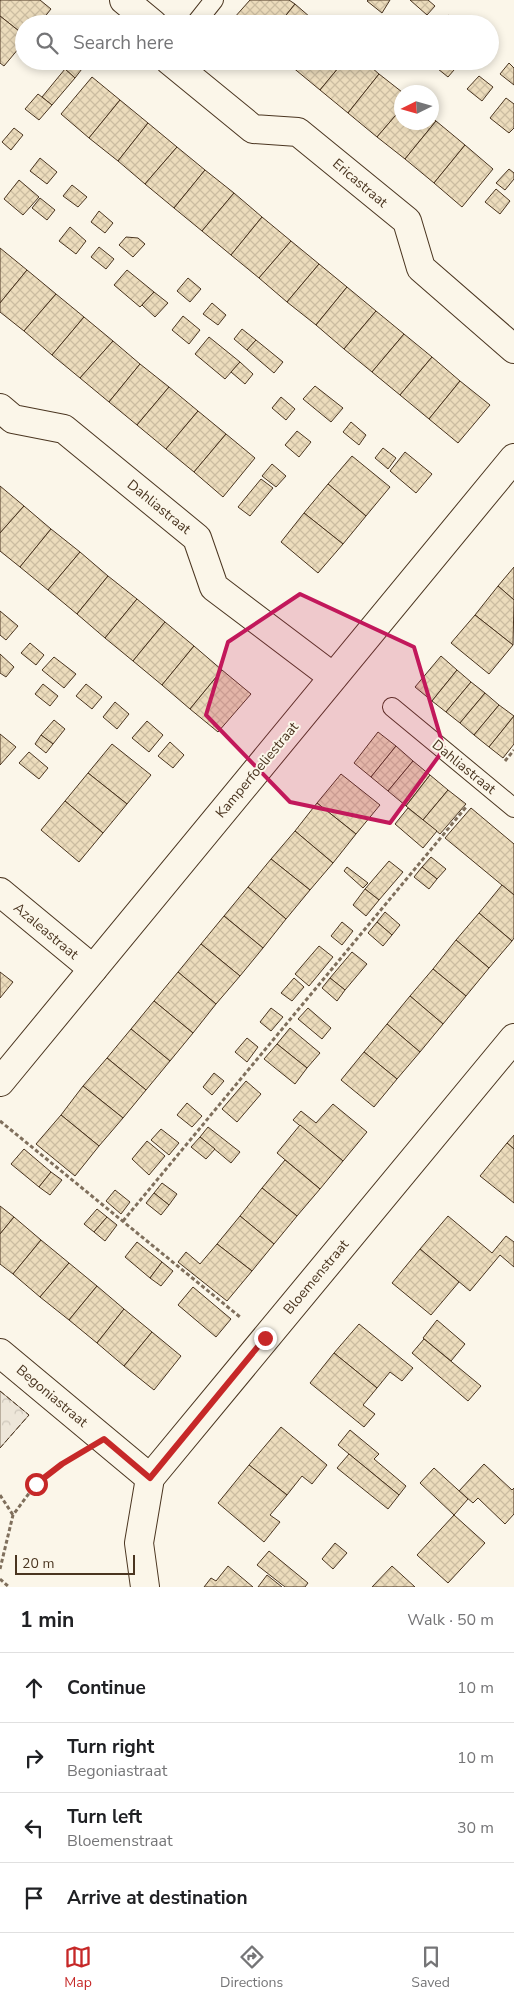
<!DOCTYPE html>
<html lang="en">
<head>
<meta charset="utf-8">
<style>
  :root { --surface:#fff; --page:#f6f6f6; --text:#202124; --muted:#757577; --line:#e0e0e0; --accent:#c62828 }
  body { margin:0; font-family:"Nunito Sans",sans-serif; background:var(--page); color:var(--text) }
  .compass { position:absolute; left:394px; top:85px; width:45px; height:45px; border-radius:50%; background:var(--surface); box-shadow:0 2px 8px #0003; rotate:265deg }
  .scale { position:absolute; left:15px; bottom:12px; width:120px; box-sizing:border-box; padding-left:5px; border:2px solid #4a3520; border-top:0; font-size:14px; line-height:18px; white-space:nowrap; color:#4a3520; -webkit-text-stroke:4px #fbf6e9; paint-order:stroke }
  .stop { position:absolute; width:15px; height:15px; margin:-11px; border:4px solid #c62828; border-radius:50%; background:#fff }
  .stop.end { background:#c62828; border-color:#fff; box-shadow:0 1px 5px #0008 }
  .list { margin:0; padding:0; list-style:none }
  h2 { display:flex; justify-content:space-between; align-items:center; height:65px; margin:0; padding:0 20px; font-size:21px }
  h2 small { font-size:16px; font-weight:400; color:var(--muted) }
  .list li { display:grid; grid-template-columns:32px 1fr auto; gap:15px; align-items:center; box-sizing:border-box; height:70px; padding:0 20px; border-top:1px solid var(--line) }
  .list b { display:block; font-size:19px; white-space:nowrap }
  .list p { margin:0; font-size:16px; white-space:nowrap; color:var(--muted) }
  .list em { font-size:16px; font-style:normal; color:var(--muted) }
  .icon { flex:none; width:28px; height:28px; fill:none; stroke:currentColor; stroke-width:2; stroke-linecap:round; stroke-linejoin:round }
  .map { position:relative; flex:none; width:514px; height:1587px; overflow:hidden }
  .search { position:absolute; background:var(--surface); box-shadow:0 2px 8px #0003; left:15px; right:15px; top:15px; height:55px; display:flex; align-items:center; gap:12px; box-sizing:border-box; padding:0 18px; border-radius:28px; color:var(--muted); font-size:19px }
  .sheet { height:345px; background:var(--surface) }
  nav { display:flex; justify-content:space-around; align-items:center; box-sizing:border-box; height:70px; border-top:1px solid var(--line); background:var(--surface); font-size:14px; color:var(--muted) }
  nav a { display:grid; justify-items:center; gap:2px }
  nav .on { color:var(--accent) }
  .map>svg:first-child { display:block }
</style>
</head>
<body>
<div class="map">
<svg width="514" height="1587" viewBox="0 0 514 1587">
  <defs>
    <pattern id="forest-crowns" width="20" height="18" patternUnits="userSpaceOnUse" patternTransform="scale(1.25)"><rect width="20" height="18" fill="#ede6d9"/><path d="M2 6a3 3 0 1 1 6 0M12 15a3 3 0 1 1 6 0" fill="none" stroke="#cdc6ba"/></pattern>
    <pattern id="building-cross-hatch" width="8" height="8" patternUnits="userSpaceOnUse" patternTransform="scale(1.25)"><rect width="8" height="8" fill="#ecdcbc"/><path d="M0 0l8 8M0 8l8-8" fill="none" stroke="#ccbda1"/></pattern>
  </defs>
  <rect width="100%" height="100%" fill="#fbf6e9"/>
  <polygon fill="url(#forest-crowns)" stroke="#887966" points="0,1391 29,1415 0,1448"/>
  <g fill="url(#building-cross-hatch)" stroke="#4a3520">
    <polygon points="0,0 40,0 51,9 39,24 24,24 24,35 0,16"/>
    <polygon points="250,0 289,0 295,4 279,24 241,24 234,18"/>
    <polygon points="390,0 382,13 367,1 368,0"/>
    <polygon points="410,0 428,0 435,6 427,15"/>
    <polygon points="295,4 318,24 279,24"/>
    <polygon points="448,15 459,24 441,24"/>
    <polygon points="0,16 24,35 24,42 4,66 0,63"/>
    <polygon points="410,17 418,24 403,24"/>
    <polygon points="71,61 88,61 75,78 65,69"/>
    <polygon points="295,61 344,61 320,90 291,66"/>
    <polygon points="344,61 364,61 379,74 348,113 320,90"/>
    <polygon points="444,61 457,61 460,63 448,77 438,69"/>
    <polygon points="509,63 514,68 514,85 500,74"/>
    <polygon points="65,69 75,78 52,105 42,97"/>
    <polygon points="379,74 402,92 402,108 377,137 348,113"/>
    <polygon points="479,76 493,87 482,101 467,89"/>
    <polygon points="92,77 120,100 89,138 61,114"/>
    <polygon points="38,94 52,105 39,120 25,109"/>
    <polygon points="506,98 514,104 514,128 509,133 490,118"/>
    <polygon points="120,100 148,123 118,161 89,138"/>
    <polygon points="402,108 402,122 432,122 432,118 436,121 405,159 377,137"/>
    <polygon points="436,121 465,145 434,183 405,159"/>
    <polygon points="148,123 177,147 145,184 118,161"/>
    <polygon points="14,128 23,135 11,150 2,142"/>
    <polygon points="465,145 493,169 462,207 434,183"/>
    <polygon points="177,147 205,170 174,208 145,184"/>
    <polygon points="40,158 57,172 47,184 30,171"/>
    <polygon points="509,169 514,173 514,179 505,190 496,183"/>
    <polygon points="205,170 234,193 202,231 174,208"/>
    <polygon points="19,180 39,197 23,215 4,199"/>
    <polygon points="72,185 87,197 78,207 63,196"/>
    <polygon points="496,189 510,201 500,214 485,202"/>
    <polygon points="234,193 262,217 231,255 202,231"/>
    <polygon points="40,198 55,210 47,220 32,208"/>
    <polygon points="99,211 113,223 105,233 91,222"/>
    <polygon points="262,217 291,241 259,278 231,255"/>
    <polygon points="70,227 86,241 76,254 59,241"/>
    <polygon points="126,237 138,238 145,244 133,257 119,245"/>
    <polygon points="291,241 319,264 287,302 259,278"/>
    <polygon points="99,247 114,259 106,269 91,257"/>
    <polygon points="0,248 27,270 0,303"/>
    <polygon points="319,264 347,287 316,325 287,302"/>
    <polygon points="27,270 56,294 24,331 0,312 0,303"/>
    <polygon points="127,270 154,292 140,307 114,285"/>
    <polygon points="188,278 201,289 190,302 177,291"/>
    <polygon points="347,287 376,311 344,349 316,325"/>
    <polygon points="154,292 168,303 155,317 142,305"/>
    <polygon points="56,294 84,317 52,355 24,331"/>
    <polygon points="212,303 226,315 218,325 203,314"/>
    <polygon points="376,311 404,334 372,372 344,349"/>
    <polygon points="183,316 200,330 189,344 172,330"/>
    <polygon points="84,317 113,341 80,378 52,355"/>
    <polygon points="242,329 256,340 247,350 234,339"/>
    <polygon points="404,334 432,357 400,395 372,372"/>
    <polygon points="209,337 240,362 225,379 195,354"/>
    <polygon points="256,340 283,362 274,373 247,350"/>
    <polygon points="113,341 140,364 109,402 80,378"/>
    <polygon points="432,357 460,381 429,419 400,395"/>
    <polygon points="240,362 253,374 245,384 231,372"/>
    <polygon points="140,364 169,387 137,425 109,402"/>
    <polygon points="460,381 490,405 458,443 429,419"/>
    <polygon points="315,386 343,408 331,422 303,399"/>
    <polygon points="169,387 198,411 166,449 137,425"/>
    <polygon points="281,397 295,409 286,420 272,408"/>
    <polygon points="198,411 226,434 194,472 166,449"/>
    <polygon points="351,422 366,435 359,445 343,432"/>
    <polygon points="297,431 311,442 299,457 285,445"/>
    <polygon points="226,434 255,458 223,497 194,472"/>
    <polygon points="383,448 396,458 388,469 375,458"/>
    <polygon points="405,452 432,474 416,493 390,471"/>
    <polygon points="352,456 390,487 366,516 328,484"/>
    <polygon points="272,464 286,476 276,487 262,476"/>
    <polygon points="261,479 273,488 250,516 238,507"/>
    <polygon points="328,484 366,516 343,544 304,513"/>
    <polygon points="0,486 24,506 0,533"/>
    <polygon points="24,506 51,529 20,567 0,551 0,533"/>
    <polygon points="304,513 343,544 318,573 281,542"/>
    <polygon points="51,529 80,552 48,590 20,567"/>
    <polygon points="80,552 108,576 77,614 48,590"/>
    <polygon points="514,567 514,600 498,586"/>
    <polygon points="108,576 137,599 105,638 77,614"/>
    <polygon points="498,586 514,600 513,645 475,615"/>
    <polygon points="137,599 165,622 133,661 105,638"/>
    <polygon points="0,611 18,626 6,640 0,635"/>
    <polygon points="475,615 513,645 489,674 451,643"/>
    <polygon points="165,622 194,646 162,685 133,661"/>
    <polygon points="30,643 44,655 36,665 21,653"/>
    <polygon points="194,646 222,670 190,709 162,685"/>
    <polygon points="0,654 14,667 6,677 0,673"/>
    <polygon points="441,656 457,670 432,701 415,687"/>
    <polygon points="54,657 76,674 64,688 42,670"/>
    <polygon points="222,670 251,694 218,732 190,709"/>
    <polygon points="457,670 471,682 446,712 432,701"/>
    <polygon points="471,682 485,693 460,723 446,712"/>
    <polygon points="43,684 58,696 50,706 35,694"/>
    <polygon points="86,684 102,697 92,709 76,696"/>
    <polygon points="485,693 499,705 474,735 460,723"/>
    <polygon points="115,702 129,714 117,729 103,717"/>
    <polygon points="499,705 514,716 489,747 474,735"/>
    <polygon points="514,716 514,744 503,758 489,747"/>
    <polygon points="54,720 65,729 53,744 41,735"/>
    <polygon points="147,721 163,735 149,752 132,738"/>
    <polygon points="378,732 396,746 371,777 354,763"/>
    <polygon points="0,734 16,747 0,765"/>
    <polygon points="41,735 53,744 46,753 35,744"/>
    <polygon points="170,742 184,755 173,768 158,756"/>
    <polygon points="112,744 151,775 127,804 88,773"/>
    <polygon points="396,746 413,761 388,791 371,777"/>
    <polygon points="29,752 48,768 39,779 19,763"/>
    <polygon points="413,761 430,775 406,806 388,791"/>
    <polygon points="88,773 127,804 103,833 65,801"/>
    <polygon points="341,774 380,805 356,834 317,803"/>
    <polygon points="430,775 448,790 423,820 406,806"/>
    <polygon points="448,790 466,804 440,834 423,820"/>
    <polygon points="65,801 103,833 79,862 41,830"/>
    <polygon points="317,803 356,834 333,863 295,831"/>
    <polygon points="408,808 437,831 423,848 395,824"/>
    <polygon points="471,808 514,844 514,895 445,838"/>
    <polygon points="295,831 333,863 310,890 271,859"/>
    <polygon points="431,857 446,869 437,879 422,867"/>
    <polygon points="271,859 310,890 286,919 248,887"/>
    <polygon points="389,861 403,872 379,900 365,889"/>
    <polygon points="347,867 368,883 363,888 344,871"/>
    <polygon points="422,867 437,879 429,889 414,877"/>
    <polygon points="502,885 514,895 514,938 512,941 479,913"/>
    <polygon points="248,887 286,919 263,948 224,916"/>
    <polygon points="365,889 379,900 366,916 353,905"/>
    <polygon points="385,912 400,925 392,935 377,922"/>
    <polygon points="479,913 512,941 489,968 456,940"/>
    <polygon points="224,916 263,948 240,976 201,944"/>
    <polygon points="342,922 353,931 342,945 331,936"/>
    <polygon points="377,922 392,935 383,946 368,933"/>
    <polygon points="456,940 489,968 466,996 433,969"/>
    <polygon points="201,944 240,976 216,1004 178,972"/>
    <polygon points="319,946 333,957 309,986 295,974"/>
    <polygon points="352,952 367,964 345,990 330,978"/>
    <polygon points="433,969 466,996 443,1024 410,996"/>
    <polygon points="0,972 13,982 0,998"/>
    <polygon points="178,972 216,1004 193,1033 154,1001"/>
    <polygon points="294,978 304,987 292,1001 281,993"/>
    <polygon points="330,978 345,990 337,1001 322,988"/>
    <polygon points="410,996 443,1024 420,1052 387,1024"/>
    <polygon points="154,1001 193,1033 170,1061 131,1029"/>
    <polygon points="271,1008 283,1017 271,1031 260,1022"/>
    <polygon points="308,1008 331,1028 322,1039 298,1019"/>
    <polygon points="387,1024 420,1052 397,1079 364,1052"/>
    <polygon points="290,1028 320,1053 307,1068 277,1044"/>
    <polygon points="131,1029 170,1061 146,1090 107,1058"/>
    <polygon points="247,1038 258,1047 247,1062 235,1052"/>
    <polygon points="277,1044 307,1068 295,1084 264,1059"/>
    <polygon points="364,1052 397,1079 374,1107 341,1080"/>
    <polygon points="107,1058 146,1090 123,1118 83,1086"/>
    <polygon points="214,1073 224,1081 212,1095 203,1087"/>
    <polygon points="246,1081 261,1094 237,1122 222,1109"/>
    <polygon points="83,1086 123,1118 99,1146 61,1115"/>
    <polygon points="187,1103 202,1116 192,1127 177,1115"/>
    <polygon points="333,1104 367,1132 343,1161 293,1120 301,1111 316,1123"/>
    <polygon points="61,1115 99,1146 75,1176 36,1144"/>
    <polygon points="300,1125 343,1161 320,1189 277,1153"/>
    <polygon points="208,1127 240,1152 231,1163 200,1137"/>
    <polygon points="161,1129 179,1143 169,1155 151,1140"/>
    <polygon points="514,1135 514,1149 507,1143"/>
    <polygon points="200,1137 215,1149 206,1159 191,1147"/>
    <polygon points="147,1141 165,1156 149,1175 132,1159"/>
    <polygon points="507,1143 514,1149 514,1203 480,1176"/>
    <polygon points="24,1149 51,1172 39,1187 11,1164"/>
    <polygon points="285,1160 320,1189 297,1216 262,1188"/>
    <polygon points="51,1172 62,1180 50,1195 39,1187"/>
    <polygon points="162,1183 177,1194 169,1205 154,1193"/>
    <polygon points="262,1188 297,1216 274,1244 240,1216"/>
    <polygon points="115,1190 130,1202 121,1214 106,1201"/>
    <polygon points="154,1193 169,1205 161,1215 146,1203"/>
    <polygon points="0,1206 14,1217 0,1234"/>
    <polygon points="97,1209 107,1217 94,1232 84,1224"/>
    <polygon points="240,1216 274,1244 252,1271 217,1244"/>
    <polygon points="448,1216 492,1253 506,1236 514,1242 514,1267 500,1255 470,1291 420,1249"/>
    <polygon points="14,1217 41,1240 13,1274 0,1264 0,1234"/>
    <polygon points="107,1217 117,1225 105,1241 94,1232"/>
    <polygon points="41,1240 69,1263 40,1297 13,1274"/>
    <polygon points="137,1242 162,1262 150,1278 125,1257"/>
    <polygon points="217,1244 252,1271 227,1301 178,1262 186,1252 200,1264"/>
    <polygon points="420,1249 459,1282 431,1315 392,1283"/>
    <polygon points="162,1262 173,1271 161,1286 150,1278"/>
    <polygon points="69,1263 97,1286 69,1320 40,1297"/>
    <polygon points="97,1286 124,1309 97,1343 69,1320"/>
    <polygon points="193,1287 231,1319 216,1337 178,1305"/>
    <polygon points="124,1309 152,1332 124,1366 97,1343"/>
    <polygon points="437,1320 465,1344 451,1361 423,1338"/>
    <polygon points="359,1324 413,1368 402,1381 390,1372 377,1388 334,1353"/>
    <polygon points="152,1332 181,1356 154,1390 124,1366"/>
    <polygon points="424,1339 481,1386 468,1401 412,1353"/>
    <polygon points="334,1353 377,1388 363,1405 375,1414 364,1427 310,1383"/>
    <polygon points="281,1427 327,1465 312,1484 302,1476 287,1495 249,1465"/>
    <polygon points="350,1430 379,1454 374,1459 406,1486 399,1495 338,1445"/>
    <polygon points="349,1454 399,1495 388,1509 337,1468"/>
    <polygon points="484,1464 512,1490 514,1488 514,1514 505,1524 478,1498 473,1503 459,1491"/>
    <polygon points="249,1465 287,1495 270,1515 280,1522 264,1542 218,1503"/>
    <polygon points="434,1468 468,1499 454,1515 420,1483"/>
    <polygon points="454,1515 485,1543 448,1583 417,1555"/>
    <polygon points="335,1543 347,1553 333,1569 322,1559"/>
    <polygon points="269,1551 308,1583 305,1587 285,1587 257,1565"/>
    <polygon points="228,1566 253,1587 204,1587 211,1578 216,1581"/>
    <polygon points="392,1566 415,1587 372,1587"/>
    <polygon points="267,1575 282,1587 258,1587"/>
  </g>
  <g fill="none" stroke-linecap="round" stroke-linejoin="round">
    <g stroke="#4a3520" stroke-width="20">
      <g id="lane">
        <polyline points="195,24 214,0"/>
        <polyline points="392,707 514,808"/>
      </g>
    </g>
    <g stroke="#4a3520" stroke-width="30">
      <g id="street">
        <polyline points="124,0 153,24"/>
        <polyline points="170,61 253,129 298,132 407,221 421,268 514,349"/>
        <polyline points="0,408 13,419 64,429 197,538 214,587 333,677"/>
        <polyline points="0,892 93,969"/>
        <polyline points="0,1082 514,458"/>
        <polyline points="0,1353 150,1478"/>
        <polyline points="145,1587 139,1543 150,1478 514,1038"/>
      </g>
    </g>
    <g stroke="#7f6f5c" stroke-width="3" stroke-dasharray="4 2.5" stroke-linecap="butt">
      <polyline points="505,761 514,750"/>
      <polyline points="0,1121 240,1317"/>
      <polyline points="123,1221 467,806"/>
      <polyline points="0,1495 13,1515"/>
      <polyline points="0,1569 13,1515 36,1484 72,1458"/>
      <polyline points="0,1579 9,1587"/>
    </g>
    <use href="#lane" stroke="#fbf6e9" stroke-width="18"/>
    <use href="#street" stroke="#fbf6e9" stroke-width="28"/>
    <polyline stroke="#4a3520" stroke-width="1" stroke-dasharray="6 2.5" stroke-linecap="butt" points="0,1391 29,1415 0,1448"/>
  </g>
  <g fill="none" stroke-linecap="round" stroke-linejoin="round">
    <polyline stroke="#c62828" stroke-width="6" points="36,1484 62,1464 104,1439 150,1478 265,1338"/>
  </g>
  <path fill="#c2185b" fill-opacity="0.2" stroke="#c2185b" stroke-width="4" stroke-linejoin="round" d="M300,594L414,647L444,749L390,823L290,802L206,715L228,642Z"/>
  <g text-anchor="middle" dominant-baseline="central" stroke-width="4" stroke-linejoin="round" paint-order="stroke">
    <g font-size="14" fill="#4a3520" stroke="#fbf6e9">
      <text transform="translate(360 183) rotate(40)">Ericastraat</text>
      <text transform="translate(159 507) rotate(39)">Dahliastraat</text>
      <text transform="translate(464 767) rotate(39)">Dahliastraat</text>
      <text transform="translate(257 770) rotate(-50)">Kamperfoeliestraat</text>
      <text transform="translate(46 931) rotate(40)">Azaleastraat</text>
      <text transform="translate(316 1277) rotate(-50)">Bloemenstraat</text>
      <text transform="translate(52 1396) rotate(40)">Begoniastraat</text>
    </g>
  </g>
</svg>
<svg class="compass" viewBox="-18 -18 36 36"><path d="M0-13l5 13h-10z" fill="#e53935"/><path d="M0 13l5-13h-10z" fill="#757577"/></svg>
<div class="scale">20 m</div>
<div class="stop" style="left:36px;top:1484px"></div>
<div class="stop end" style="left:265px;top:1338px"></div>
<div class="search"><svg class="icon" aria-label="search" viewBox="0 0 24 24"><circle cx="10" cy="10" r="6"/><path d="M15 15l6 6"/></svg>Search here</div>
</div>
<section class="sheet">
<h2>1 min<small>Walk · 50 m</small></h2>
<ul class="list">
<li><svg class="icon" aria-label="ahead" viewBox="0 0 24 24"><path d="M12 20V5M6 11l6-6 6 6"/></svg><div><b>Continue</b></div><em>10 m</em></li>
<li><svg class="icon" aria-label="right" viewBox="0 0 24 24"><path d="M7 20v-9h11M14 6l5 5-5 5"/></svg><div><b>Turn right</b><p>Begoniastraat</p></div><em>10 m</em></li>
<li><svg class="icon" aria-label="left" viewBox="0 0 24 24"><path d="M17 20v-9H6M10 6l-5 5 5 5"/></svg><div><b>Turn left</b><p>Bloemenstraat</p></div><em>30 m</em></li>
<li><svg class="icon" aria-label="arrive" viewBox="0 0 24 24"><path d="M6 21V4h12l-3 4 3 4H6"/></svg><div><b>Arrive at destination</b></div></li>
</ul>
</section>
<nav>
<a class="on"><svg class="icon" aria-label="map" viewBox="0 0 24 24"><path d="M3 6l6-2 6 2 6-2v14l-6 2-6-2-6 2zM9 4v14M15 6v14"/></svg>Map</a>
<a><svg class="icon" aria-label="directions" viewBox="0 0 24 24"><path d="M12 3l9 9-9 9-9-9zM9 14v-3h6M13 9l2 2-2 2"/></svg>Directions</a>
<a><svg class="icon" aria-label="saved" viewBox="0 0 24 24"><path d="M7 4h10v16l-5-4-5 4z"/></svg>Saved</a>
</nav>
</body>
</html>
